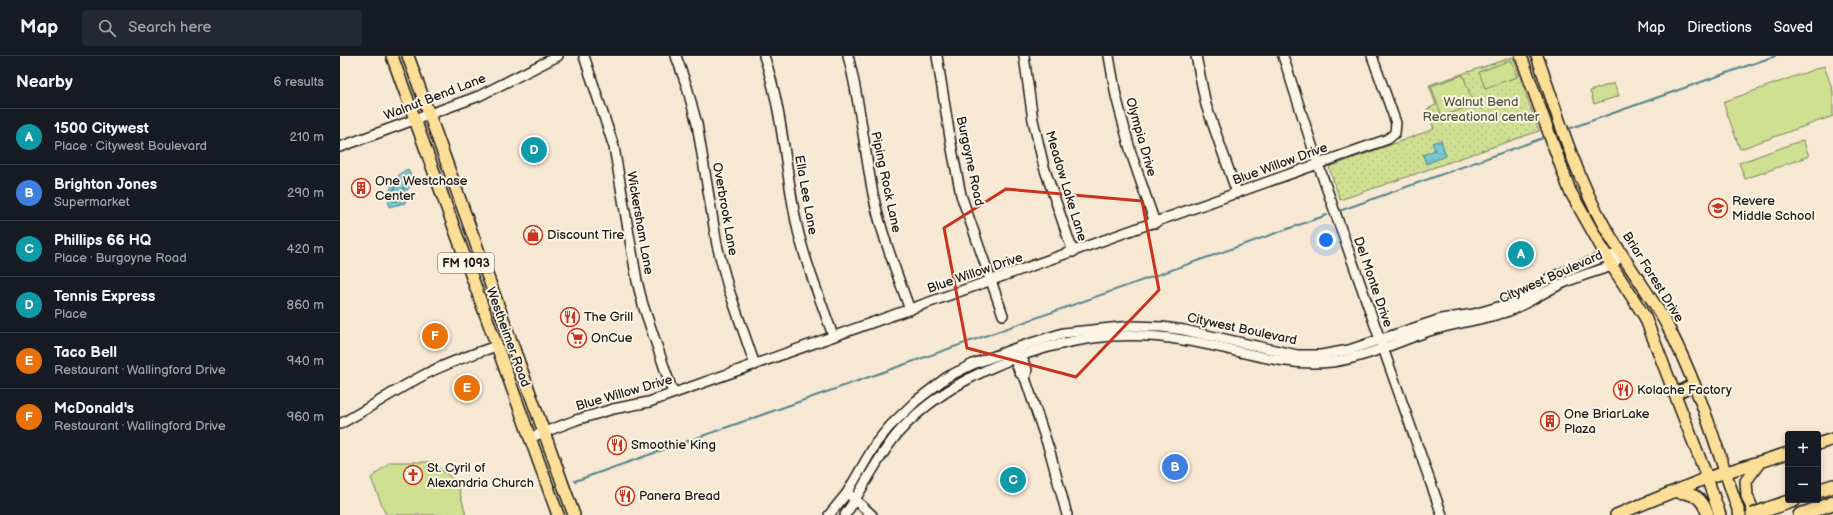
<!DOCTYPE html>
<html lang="en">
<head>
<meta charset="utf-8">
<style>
  :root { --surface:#171b24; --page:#242831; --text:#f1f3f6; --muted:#9ea1a6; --line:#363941; --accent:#2563eb }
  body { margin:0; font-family:"Balsamiq Sans",sans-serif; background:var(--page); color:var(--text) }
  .controls { position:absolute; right:12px; bottom:12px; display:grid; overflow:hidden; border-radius:4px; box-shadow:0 2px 6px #0003 }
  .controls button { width:36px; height:36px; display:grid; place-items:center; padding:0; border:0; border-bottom:1px solid var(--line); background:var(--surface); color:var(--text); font:20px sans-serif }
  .you { position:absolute; left:986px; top:184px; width:14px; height:14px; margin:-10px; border:3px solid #fff; border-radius:50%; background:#1a73e8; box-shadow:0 0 0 6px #1a73e833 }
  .badge { display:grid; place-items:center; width:26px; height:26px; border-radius:50%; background:var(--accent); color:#fff; font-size:13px; font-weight:700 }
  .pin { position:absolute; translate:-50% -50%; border:2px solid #fff; box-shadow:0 1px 4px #0006 }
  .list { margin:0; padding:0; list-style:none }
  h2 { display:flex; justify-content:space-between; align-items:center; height:52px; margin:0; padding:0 16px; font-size:17px }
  h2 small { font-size:13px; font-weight:400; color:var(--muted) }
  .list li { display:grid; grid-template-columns:26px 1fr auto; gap:12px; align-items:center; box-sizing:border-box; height:56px; padding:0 16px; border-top:1px solid var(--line) }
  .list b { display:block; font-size:15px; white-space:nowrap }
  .list p { margin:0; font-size:13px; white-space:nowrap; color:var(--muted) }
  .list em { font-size:13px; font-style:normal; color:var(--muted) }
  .icon { flex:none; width:22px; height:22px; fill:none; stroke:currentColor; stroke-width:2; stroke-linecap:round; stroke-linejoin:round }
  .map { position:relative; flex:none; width:1493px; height:459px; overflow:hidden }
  header { display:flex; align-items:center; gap:24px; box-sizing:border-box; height:56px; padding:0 20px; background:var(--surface); border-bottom:1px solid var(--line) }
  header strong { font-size:19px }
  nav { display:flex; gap:22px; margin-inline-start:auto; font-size:14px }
  .search { width:280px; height:36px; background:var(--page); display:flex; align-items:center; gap:10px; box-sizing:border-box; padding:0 14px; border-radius:4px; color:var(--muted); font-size:15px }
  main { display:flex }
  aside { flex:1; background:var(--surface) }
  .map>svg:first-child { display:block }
</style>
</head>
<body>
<header>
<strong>Map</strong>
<div class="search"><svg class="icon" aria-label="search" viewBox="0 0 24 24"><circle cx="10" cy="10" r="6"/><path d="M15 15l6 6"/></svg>Search here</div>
<nav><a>Map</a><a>Directions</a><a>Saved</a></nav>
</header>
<main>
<aside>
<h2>Nearby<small>6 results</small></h2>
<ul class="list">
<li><span class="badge" style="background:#0f9aa8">A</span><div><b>1500 Citywest</b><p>Place · Citywest Boulevard</p></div><em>210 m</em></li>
<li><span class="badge" style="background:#3f7fe0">B</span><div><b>Brighton Jones</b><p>Supermarket</p></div><em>290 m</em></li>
<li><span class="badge" style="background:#0f9aa8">C</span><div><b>Phillips 66 HQ</b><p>Place · Burgoyne Road</p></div><em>420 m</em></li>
<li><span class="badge" style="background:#0f9aa8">D</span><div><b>Tennis Express</b><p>Place</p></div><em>860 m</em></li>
<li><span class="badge" style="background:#e8710a">E</span><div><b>Taco Bell</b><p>Restaurant · Wallingford Drive</p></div><em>940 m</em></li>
<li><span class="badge" style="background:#e8710a">F</span><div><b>McDonald's</b><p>Restaurant · Wallingford Drive</p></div><em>960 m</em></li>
</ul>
</aside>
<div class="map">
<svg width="1493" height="459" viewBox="0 0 1493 459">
  <defs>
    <pattern id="grass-dots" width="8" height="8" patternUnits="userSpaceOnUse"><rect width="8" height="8" fill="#d0e093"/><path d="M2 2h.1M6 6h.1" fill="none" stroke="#b2c07e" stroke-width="1.8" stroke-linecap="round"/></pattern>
    <pattern id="water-waves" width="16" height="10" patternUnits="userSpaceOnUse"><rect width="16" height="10" fill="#78c8d3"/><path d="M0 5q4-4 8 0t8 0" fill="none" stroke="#67abb5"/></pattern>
  </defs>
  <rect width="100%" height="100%" fill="#f7e8d4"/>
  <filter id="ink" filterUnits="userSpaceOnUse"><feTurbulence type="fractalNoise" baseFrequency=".025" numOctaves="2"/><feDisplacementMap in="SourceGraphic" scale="8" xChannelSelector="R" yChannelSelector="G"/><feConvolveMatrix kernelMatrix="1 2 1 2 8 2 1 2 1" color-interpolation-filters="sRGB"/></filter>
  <g filter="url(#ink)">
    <polygon fill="url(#grass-dots)" stroke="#767e58" points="1173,1 1199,75 1000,144 989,111 1094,73 1087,53 1096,49 1089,29"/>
    <g fill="#d0e093" stroke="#767e58">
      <polygon points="1171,4 1177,21 1145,32 1139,16"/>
      <polygon points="1484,10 1493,35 1493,60 1400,93 1383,46"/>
      <polygon points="1123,19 1134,49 1103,60 1101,58 1091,30"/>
      <polygon points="1274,27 1279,40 1254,48 1250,35"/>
      <polygon points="1463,84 1469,100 1405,123 1399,107"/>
      <polygon points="50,406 91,406 117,426 126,459 46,459 31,422"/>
    </g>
    <g fill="url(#water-waves)" stroke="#53838a">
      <polygon points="1101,84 1106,100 1086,108 1083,99 1095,94 1092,87"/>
      <path d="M68,113L74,127L66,135L65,147L49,151C47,136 53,119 68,113Z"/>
    </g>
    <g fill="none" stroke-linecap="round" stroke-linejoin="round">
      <polygon stroke="#416165" stroke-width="1" points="64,120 66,120 68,126 63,133 60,144 53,145 52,143 55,132"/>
      <g stroke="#53838a" stroke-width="2">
        <polyline points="1228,73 1435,0"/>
        <polyline points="1002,154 1203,82"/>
        <polyline points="235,425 987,159"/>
      </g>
      <g stroke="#1c1c1c" stroke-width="12">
        <g id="minor">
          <polyline points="244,0 274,91 297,225 303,249 333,337"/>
          <polyline points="336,0 347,31 357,68 377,189 388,231 415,309"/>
          <path d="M424,0C443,55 445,114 457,170C465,208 481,244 493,280"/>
          <path d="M508,0C520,45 524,92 533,138C541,177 556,215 570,254"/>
          <polyline points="597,0 611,88 621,139 663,259"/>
          <polyline points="684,0 693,64 704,111 733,196"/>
          <polyline points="769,0 776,40 791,97 815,167"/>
          <polyline points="856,0 866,49 897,137"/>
          <polyline points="943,0 978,108 1102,459"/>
          <polyline points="0,91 139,40 218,0"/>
          <polyline points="680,297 687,314 685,322"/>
          <polyline points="673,299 680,317 685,322 710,396 727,459"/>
          <path d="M0,368C28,353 54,335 82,320C106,307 131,299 156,290"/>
          <polyline points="189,382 236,364 273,353 309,346 1048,83 1055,77 1056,67 1032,0"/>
          <polyline points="511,440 532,459"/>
          <polyline points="489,459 507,437 536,387 550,370 576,345 607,321 633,308 679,291 723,277 791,270 822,271 844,274 957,299 981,299 1009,294 1101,263 1134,258 1165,249 1188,237 1211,221 1266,200 1283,198"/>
          <path d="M505,459C524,432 537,401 559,376C604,325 686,291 753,282C783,278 814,279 843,284C892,291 942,312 992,306C1024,302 1055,287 1086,276C1114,267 1142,264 1169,255C1187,248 1202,237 1219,229C1236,221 1254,216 1272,210L1276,205"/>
        </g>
      </g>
      <g stroke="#1c1c1c" stroke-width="14">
        <g id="major">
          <polyline points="52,0 218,459"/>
          <polyline points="68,0 234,459"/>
          <polyline points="1181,0 1230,135 1272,210 1305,261 1365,416 1380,459"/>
          <path d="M1197,0C1216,53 1234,116 1262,166C1285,208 1317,245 1337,289C1363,343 1380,403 1400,459"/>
          <polyline points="1335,338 1354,328"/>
          <polyline points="1478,388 1493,383"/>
          <path d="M1337,436C1355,438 1362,441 1368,459"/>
          <polyline points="1276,459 1367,422 1448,397"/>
          <polyline points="1415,459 1407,440 1406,425 1419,407"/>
        </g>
      </g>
      <g stroke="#1c1c1c" stroke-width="16">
        <g id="highway">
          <polyline points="1478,435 1493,430"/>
          <polyline points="1428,453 1454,444"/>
          <polyline points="1460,459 1493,447"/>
        </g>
      </g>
      <use href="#minor" stroke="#fcf5e5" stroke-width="9"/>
      <use href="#major" stroke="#fdde96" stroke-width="11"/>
      <use href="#highway" stroke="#fdde96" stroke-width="13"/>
      <g stroke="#1c1c1c" stroke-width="16" stroke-linecap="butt">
        <polyline id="highway-bridge" points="1413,459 1428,453"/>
      </g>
      <use href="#highway-bridge" stroke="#fdde96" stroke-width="13"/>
    </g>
  </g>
  <path fill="none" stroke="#c8321e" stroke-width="3" stroke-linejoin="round" d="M666,133L802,145L819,234L736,321L627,292L604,172Z"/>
  <defs>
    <g id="building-ring" transform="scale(1)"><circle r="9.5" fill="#fcf5e5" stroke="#c8321e" stroke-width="1.5"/><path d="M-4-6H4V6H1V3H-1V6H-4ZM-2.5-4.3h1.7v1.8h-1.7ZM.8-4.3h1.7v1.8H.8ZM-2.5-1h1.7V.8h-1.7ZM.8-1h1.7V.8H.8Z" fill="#c8321e"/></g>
    <g id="school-ring" transform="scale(1)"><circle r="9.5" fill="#fcf5e5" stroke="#c8321e" stroke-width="1.5"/><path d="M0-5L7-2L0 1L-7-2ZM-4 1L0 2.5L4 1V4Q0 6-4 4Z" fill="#c8321e"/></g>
    <g id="shop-ring" transform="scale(1)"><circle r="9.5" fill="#fcf5e5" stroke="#c8321e" stroke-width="1.5"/><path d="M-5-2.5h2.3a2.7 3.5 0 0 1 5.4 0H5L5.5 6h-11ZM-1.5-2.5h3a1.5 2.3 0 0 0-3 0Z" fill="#c8321e"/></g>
    <g id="restaurant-ring" transform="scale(1)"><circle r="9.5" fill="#fcf5e5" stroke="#c8321e" stroke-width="1.5"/><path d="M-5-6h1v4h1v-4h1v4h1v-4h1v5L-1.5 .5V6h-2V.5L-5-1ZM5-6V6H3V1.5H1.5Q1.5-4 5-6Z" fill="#c8321e"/></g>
    <g id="supermarket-ring" transform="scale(1)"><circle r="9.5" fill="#fcf5e5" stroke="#c8321e" stroke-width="1.5"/><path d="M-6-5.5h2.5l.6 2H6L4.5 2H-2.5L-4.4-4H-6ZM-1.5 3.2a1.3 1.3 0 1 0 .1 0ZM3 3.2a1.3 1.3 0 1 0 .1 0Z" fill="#c8321e"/></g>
    <g id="church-ring" transform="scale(1)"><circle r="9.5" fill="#fcf5e5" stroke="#c8321e" stroke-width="1.5"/><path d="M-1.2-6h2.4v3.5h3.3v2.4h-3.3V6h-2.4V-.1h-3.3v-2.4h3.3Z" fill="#c8321e"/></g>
  </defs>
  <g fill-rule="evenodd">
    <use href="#building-ring" x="21" y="132"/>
    <use href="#school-ring" x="1378" y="152"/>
    <use href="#shop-ring" x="193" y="179"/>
    <use href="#restaurant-ring" x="230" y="261"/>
    <use href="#supermarket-ring" x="237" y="282"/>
    <use href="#restaurant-ring" x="1283" y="334"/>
    <use href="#building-ring" x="1210" y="365"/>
    <use href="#restaurant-ring" x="277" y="389"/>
    <use href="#church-ring" x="73" y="419"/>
    <use href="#restaurant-ring" x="285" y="440"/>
  </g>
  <g text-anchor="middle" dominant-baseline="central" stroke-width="4" stroke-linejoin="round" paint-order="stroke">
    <rect fill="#fcf5e5" stroke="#5f5d58" stroke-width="1" x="98" y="197" width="56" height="20" rx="3"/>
    <g font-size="12" font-weight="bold" fill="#1c1c1c">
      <text x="126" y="207">FM 1093</text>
    </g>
    <g font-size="13" fill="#1c1c1c" stroke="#fcf5e5">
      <text transform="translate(95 41) rotate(-21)">Walnut Bend Lane</text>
      <text transform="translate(801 81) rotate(74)">Olympia Drive</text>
      <text transform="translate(630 105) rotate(78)">Burgoyne Road</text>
      <text transform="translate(940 108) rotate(-20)">Blue Willow Drive</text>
      <text transform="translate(546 126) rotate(78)">Piping Rock Lane</text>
      <text transform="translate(726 130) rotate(73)">Meadow Lake Lane</text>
      <text transform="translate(466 139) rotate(80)">Ella Lee Lane</text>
      <text transform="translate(385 153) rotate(80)">Overbrook Lane</text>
      <text transform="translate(300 167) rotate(80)">Wickersham Lane</text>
      <text transform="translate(635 217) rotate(-19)">Blue Willow Drive</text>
      <text transform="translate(1211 221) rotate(-24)">Citywest Boulevard</text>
      <text transform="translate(1313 221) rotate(58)">Briar Forest Drive</text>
      <text transform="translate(1033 226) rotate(71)">Del Monte Drive</text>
      <text transform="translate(902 273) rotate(12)">Citywest Boulevard</text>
      <text transform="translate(168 281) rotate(70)">Westheimer Road</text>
      <text transform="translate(284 337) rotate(-16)">Blue Willow Drive</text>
    </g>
    <g font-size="13" fill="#525740" stroke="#fcf5e5">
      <text x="1141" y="46">Walnut Bend<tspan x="1141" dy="15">Recreational center</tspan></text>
    </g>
    <g font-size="13" fill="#1c1c1c" stroke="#fcf5e5" text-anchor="start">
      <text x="35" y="125">One Westchase<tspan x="35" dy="15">Center</tspan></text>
      <text x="1392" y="145">Revere<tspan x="1392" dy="15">Middle School</tspan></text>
      <text x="207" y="179">Discount Tire</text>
      <text x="244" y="261">The Grill</text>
      <text x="251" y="282">OnCue</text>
      <text x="1297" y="334">Kolache Factory</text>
      <text x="1224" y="358">One BriarLake<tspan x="1224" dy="15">Plaza</tspan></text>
      <text x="291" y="389">Smoothie King</text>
      <text x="87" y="412">St. Cyril of<tspan x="87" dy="15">Alexandria Church</tspan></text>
      <text x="299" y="440">Panera Bread</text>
    </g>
  </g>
</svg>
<div class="controls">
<button>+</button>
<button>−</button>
</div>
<div class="you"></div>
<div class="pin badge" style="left:1181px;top:198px;background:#0f9aa8">A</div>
<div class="pin badge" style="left:835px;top:411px;background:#3f7fe0">B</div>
<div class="pin badge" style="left:673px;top:424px;background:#0f9aa8">C</div>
<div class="pin badge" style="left:194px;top:94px;background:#0f9aa8">D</div>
<div class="pin badge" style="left:127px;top:332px;background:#e8710a">E</div>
<div class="pin badge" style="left:95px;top:280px;background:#e8710a">F</div>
</div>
</main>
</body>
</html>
